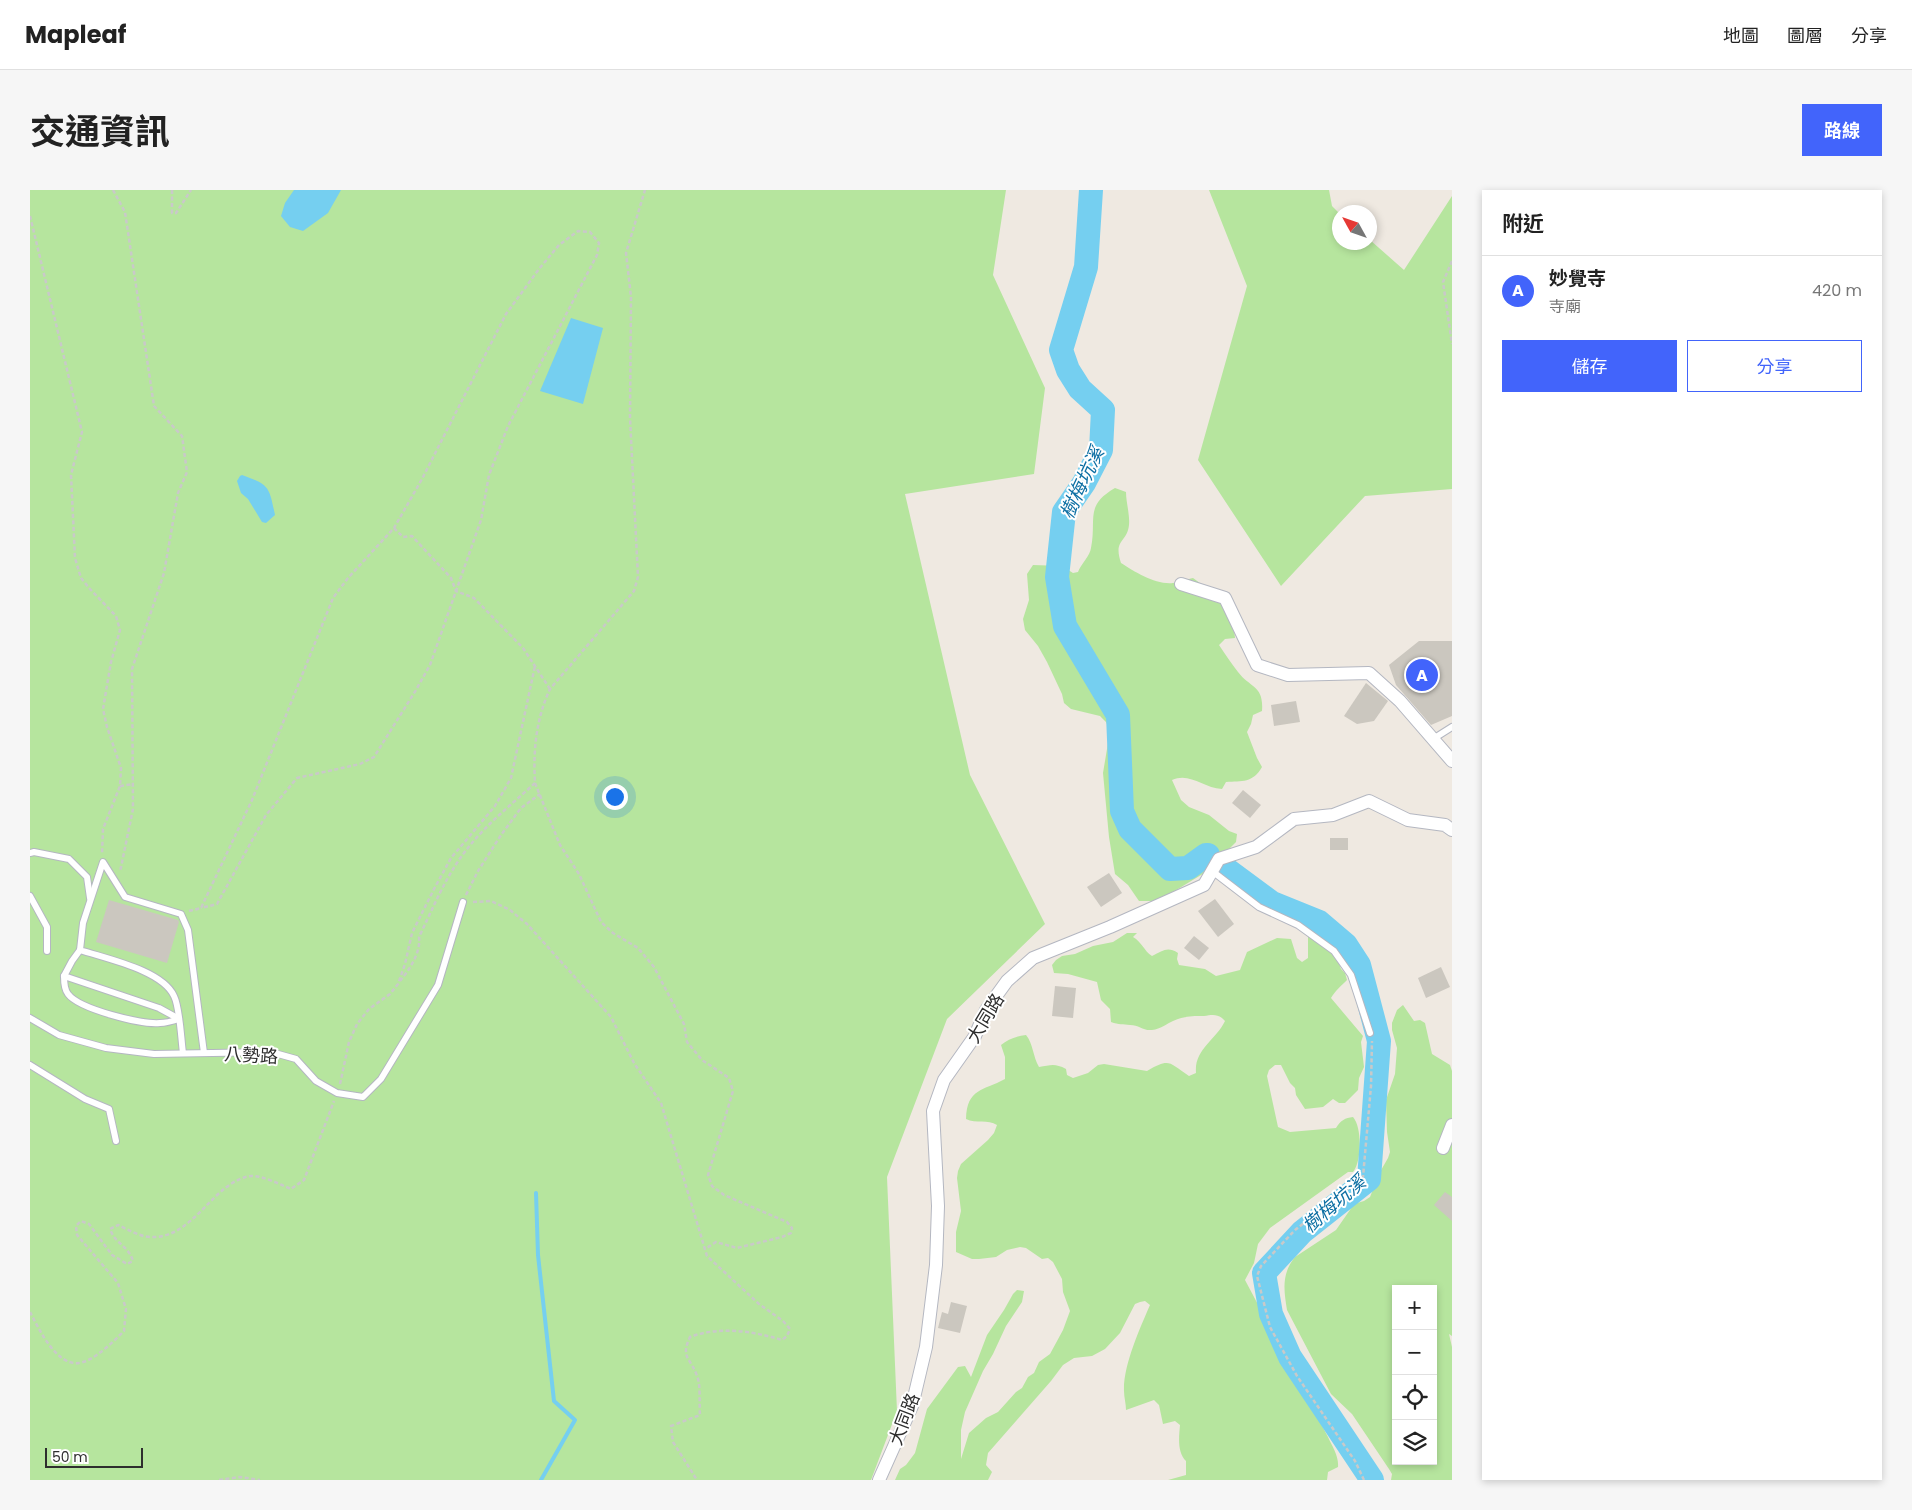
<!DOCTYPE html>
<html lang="zh-TW">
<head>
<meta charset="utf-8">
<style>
  :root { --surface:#fff; --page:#f6f6f6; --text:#222; --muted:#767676; --line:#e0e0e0; --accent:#4264fb }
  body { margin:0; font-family:Poppins,"Noto Sans TC",sans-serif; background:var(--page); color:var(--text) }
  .controls { position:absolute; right:15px; bottom:15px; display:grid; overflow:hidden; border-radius:0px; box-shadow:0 2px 8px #0003 }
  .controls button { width:45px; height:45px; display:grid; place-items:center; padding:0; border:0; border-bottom:1px solid var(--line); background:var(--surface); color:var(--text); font:25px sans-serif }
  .compass { position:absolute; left:1302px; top:15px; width:45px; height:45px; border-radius:50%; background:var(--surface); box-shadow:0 2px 8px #0003; rotate:310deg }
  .scale { position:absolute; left:15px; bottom:12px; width:98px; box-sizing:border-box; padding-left:5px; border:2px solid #2e2e2e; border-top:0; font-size:14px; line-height:18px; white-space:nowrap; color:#2e2e2e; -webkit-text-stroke:4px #fff; paint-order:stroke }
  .you { position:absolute; left:584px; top:606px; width:18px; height:18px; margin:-12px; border:4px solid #fff; border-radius:50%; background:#1a73e8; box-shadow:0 0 0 8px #1a73e833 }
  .badge { display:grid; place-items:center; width:32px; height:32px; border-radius:50%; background:var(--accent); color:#fff; font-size:16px; font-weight:700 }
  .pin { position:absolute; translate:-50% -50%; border:2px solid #fff; box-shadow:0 1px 5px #0006 }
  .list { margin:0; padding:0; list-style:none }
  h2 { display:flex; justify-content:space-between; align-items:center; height:65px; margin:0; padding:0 20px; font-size:21px }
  h2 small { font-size:16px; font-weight:400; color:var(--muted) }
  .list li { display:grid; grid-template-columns:32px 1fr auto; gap:15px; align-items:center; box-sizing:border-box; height:70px; padding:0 20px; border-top:1px solid var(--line) }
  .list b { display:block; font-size:19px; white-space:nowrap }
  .list p { margin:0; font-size:16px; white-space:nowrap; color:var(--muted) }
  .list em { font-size:16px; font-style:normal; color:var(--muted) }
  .actions { display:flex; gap:10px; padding:15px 20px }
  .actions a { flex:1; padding:11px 0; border:1px solid var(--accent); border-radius:0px; text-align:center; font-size:18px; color:var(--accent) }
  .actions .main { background:var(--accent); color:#fff }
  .icon { flex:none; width:28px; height:28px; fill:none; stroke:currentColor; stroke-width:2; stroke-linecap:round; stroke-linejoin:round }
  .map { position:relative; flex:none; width:1422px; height:1290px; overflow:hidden; border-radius:0px }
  header { display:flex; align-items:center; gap:30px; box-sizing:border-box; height:70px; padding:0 25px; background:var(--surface); border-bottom:1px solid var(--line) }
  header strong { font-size:24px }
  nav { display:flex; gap:28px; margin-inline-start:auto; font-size:18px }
  .intro { display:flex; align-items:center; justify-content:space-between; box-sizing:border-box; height:120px; padding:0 30px }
  h1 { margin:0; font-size:35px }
  .button { padding:12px 22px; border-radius:0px; background:var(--accent); color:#fff; font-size:18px; font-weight:700 }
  main { display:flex; gap:30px; padding:0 30px }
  aside { flex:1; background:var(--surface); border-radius:0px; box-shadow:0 2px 8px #0003 }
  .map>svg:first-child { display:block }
</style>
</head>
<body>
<header>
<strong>Mapleaf</strong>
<nav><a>地圖</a><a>圖層</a><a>分享</a></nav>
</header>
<div class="intro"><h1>交通資訊</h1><a class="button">路線</a></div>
<main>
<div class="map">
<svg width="1422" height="1290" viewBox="0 0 1422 1290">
  <rect width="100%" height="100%" fill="#efe9e1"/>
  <g fill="#b6e59e" fill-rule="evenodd">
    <polygon points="0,0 976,0 963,85 1015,198 1004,284 875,304 940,585 1015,734 917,829 857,987 867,1221 841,1290 0,1290"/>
    <polygon points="1179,0 1299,0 1302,16 1309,23 1310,52 1340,52 1340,50 1374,80 1422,6 1422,299 1335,306 1251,396 1168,270 1217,96"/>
    <path d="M1085,298L1096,302C1096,312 1100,325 1099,335C1097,353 1083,349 1091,373C1105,382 1126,395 1143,393C1150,393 1157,389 1163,388C1183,402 1204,422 1205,448L1195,449L1189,455C1195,464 1201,473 1208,482C1220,498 1234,495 1232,521L1223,525L1221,534L1217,542L1227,568L1232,577C1223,593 1212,591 1196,592L1192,599C1173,598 1160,582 1142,590L1151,610L1159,617L1179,625L1199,641L1207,644L1206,652L1176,682L1133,708L1123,711H1109L1098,695L1085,684L1079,647L1073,583L1080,541L1076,532L1070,526L1041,519L1034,513L1032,504L1017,472L1008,456L995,440L993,429L999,410L997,384L1003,375L1032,376L1043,383L1048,382C1051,374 1060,366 1061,358C1067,329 1054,316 1085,298Z"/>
    <path d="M1097,743H1107L1103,747C1112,752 1114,761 1122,766C1133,761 1137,756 1148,763L1147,769L1149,775L1175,779L1186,786L1210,780L1217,762L1247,748L1261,749L1267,768L1272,772L1278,768V743L1305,761L1311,779L1315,783L1317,790C1312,795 1305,801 1301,808L1333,846L1331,852L1334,877L1329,888L1328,900L1315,913H1309L1303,909L1293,917L1275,919L1266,905L1265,898L1260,893L1251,875H1245L1239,880L1237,886L1248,937L1260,942L1306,938C1311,930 1315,928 1323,927C1332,937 1332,971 1323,982H1318L1240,1038L1228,1054L1224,1073L1215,1090L1298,1247C1302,1256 1309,1266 1308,1277L1298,1282L1297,1290H1138L1156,1285V1271C1147,1262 1149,1247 1150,1235L1145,1231L1133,1234L1129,1215L1124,1210L1096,1220C1096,1214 1094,1207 1094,1201C1093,1176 1110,1138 1120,1115L1115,1111L1110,1112L1105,1114L1090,1143L1075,1159L1062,1166L1044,1168L1033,1175L1021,1191L958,1263L956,1275L962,1282L958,1290H865L870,1279L876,1275L885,1263L897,1219L928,1177L935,1176L941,1187L957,1145L974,1120L983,1104L987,1100L994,1101L992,1112L976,1136L963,1164L953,1181L935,1222L931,1240V1269L939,1243L956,1228L968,1222L986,1202L992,1198L998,1187L1004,1183L1009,1172L1020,1164L1033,1140L1040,1121L1033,1102L1032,1089L1023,1072L1018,1068L1012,1069L996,1058L990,1057L977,1060L966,1067L949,1069H942L926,1062V1042L931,1021L927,988L928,981L931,974L958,950L964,943L967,935C958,929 946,934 936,929C937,898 953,901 975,889V867L971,855C978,849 987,846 996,845C1003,853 1003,867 1009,877C1021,875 1025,873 1036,879L1037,885L1043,888L1058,883L1068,875L1074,874L1117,881C1140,868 1138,872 1159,886L1166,883C1164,859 1186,850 1195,831C1188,823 1182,825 1174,826C1162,826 1155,826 1143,831C1136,834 1131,839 1122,840C1113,841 1109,835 1100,835C1093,834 1089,835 1081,832L1080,819L1071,810L1067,792L1038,784L1024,783L1022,775L1026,770L1032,766L1045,764L1063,756L1083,752Z"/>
    <path d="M1373,815L1384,831L1390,830L1395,833L1402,864L1420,875L1422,881V1146L1419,1144L1422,1157V1290H1361L1362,1284L1359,1279L1322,1224L1301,1204L1257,1120C1254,1101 1251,1084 1265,1067L1306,1040L1322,1017L1327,1013L1334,1011L1340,1007L1350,982L1358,968L1360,962L1357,942L1356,910L1365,884L1367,858L1362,840V833L1367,820ZM1366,1099H1403V1271H1366Z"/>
  </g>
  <g fill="#75cff0">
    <polygon points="264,0 311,0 298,23 273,41 260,37 251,26 255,13"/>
    <polygon points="541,128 573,138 553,214 510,201"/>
    <path d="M212,285C240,295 239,297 245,325L236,333L232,332L218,309L211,303L207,291L210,286Z"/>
  </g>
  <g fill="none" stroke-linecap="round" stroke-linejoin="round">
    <polyline stroke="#75cff0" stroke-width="4" points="506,1003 508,1065 524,1211 545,1230 511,1290"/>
    <g stroke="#75cff0" stroke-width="24">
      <polyline points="1061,0 1056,77 1031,160 1038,180 1050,199 1073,220 1071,260 1054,293 1034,322 1027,387 1035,436 1088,525 1092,621 1100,639 1140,679 1158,678 1176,665 1178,665"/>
      <polyline points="1196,679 1242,713 1289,732 1316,755 1329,775 1349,851 1339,989 1272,1042 1234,1083 1241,1124 1260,1167 1342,1290"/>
    </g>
  </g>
  <g fill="#cbc7bf">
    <polygon points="1389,451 1422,451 1422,526 1401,535 1366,495 1359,475"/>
    <polygon points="1336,493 1358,511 1344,531 1327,534 1314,526"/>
    <polygon points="1266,511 1270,532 1244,536 1241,515"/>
    <polygon points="1213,600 1231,615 1220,628 1202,613"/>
    <rect x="1300" y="648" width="18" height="12"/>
    <polygon points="1079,683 1092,703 1071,717 1057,697"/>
    <polygon points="1185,709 1204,734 1188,747 1168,721"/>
    <polygon points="79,710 148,730 149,732 137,773 66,752"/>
    <polygon points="1164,746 1179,758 1169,770 1154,758"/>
    <polygon points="1411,777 1420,797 1396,808 1388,788"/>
    <polygon points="1025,796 1046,798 1043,828 1022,826"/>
    <polygon points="1415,1002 1422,1007 1422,1031 1404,1015"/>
    <polygon points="921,1112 937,1116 930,1143 908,1138 912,1122 918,1124"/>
  </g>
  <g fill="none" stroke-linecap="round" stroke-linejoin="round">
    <g stroke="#b4b7c1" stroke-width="8">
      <g id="lane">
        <polyline points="1403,549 1422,537"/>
        <polyline points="0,663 4,662 39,669 57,687 60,708"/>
        <polyline points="1182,681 1229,717 1268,735 1304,761 1321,785 1340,843"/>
        <polyline points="0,706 17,737 17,761"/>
        <path d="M34,786L129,818L149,829C143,831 136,833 130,833C112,835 49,819 38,804C34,799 34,792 34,786Z"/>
        <polyline points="34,786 42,771 50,760"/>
        <polyline points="0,828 29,845 76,858 124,864 241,862 266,869 286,891 307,903 333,907 351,889 408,795 433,712"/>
        <path d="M153,863C151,849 150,818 144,806C132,780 77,769 50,760L53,733L73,672L95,707L151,724L158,740L174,863"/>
        <polyline points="0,875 55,909 79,919 86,951"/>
      </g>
    </g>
    <g stroke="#b4b7c1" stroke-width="14">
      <g id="street">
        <polyline points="1151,394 1195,408 1227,475 1258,485 1339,483 1370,511 1422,571"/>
        <polyline points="1413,958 1422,935"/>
        <polyline points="849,1290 882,1216 896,1157 906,1075 908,1016 903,921 914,890 945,846 956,820 977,791 1003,768 1080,737 1174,695 1189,669 1226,657 1264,629 1303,625 1339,611 1378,630 1415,635 1422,640"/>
      </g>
    </g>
    <g stroke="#c9c9c9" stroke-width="2.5" stroke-dasharray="4 2.5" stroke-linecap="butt">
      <polyline points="83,0 95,22 124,216 152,246 157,282 148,303 134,383 102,479 103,619 90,682"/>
      <polyline points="142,0 142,23 146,23 161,0"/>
      <polyline points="0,26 52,242 41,285 45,368 51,388 60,399 86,426 90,440 81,472 73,519 77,537 91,578 90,596 73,639 72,664"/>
      <polyline points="1422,71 1413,92 1422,154"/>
      <polyline points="364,338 373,347 382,346 421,388 426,401 444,408 493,458 520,499"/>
      <polyline points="505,593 530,655 549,684 571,732 583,743 608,758 624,777 654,834 657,852 672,870 699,888 703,901 678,985 682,996 694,1005 757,1032 762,1038 761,1043 752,1047 707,1058 686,1052 675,1059"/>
      <polyline points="90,596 103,594"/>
      <polyline points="436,705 448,681 471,645 491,618 510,604"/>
      <path d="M443,712L461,711L480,720L497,734L581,827L604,873L631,913L677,1066L729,1114L753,1131L760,1139L757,1146L752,1150C723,1141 689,1136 660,1147C650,1168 661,1168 667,1186C671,1195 669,1215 670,1225L641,1236L643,1252L667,1290"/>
      <polyline points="159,721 171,718 222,610 303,408 318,388 364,338 392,289 476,124 509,79 529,55 548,41 560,42 569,53 567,65 478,236 459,285 451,330 400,475 386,500 344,567 330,574 267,588 236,625 187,714 171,718"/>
      <path d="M370,791C380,779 391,762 389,747C403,718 415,688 434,663C454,636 481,615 505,593C503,561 506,529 520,499L604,401L608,387L600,228L601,107L596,63L615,0"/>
      <polyline points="310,894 319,852 327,834 339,819 360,804 368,794 375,774 382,743 404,699 421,668 465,616 481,588 505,476"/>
      <path d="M0,1122C9,1139 26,1176 49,1173C64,1171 84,1151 94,1141L96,1119L88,1093L47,1045L46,1036L51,1031L59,1034L82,1065L97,1074L103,1071C98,1055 85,1054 80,1039L88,1035C97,1039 110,1047 121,1047C164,1049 183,991 221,986C231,985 252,995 261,999L274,990L304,911"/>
      <polyline points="189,1290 210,1287 230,1290"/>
      <polyline points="1334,1290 1325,1271 1267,1186 1240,1137 1227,1086 1231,1076 1265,1040 1333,987 1341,896 1342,851"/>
    </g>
    <use href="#lane" stroke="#fff" stroke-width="6"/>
    <use href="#street" stroke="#fff" stroke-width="12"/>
  </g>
  <g text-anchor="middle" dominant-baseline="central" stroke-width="4" stroke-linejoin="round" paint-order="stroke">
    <g font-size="18" fill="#2e2e2e" stroke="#fff">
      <text transform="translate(955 828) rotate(-59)">大同路</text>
      <text transform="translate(221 865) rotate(3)">八勢路</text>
      <text transform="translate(874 1229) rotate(-69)">大同路</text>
    </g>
    <g font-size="19" font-style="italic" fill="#0d6fa3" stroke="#fff">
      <text transform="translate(1052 293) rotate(-65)">樹梅坑溪</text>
      <text transform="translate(1304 1014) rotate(-41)">樹梅坑溪</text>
    </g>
  </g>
</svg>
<div class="controls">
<button>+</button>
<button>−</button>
<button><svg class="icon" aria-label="locate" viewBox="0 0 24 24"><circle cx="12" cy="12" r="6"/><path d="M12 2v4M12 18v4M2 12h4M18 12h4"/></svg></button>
<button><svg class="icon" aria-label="layers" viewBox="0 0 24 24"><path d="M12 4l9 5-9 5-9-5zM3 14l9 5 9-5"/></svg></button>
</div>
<svg class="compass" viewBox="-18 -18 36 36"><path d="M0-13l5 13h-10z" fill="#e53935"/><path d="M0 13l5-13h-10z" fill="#767676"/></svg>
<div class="scale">50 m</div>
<div class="you"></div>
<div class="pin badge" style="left:1392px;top:485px">A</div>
</div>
<aside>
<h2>附近<small></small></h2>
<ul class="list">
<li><span class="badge">A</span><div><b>妙覺寺</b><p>寺廟</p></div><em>420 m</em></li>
</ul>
<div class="actions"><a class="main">儲存</a><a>分享</a></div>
</aside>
</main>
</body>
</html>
